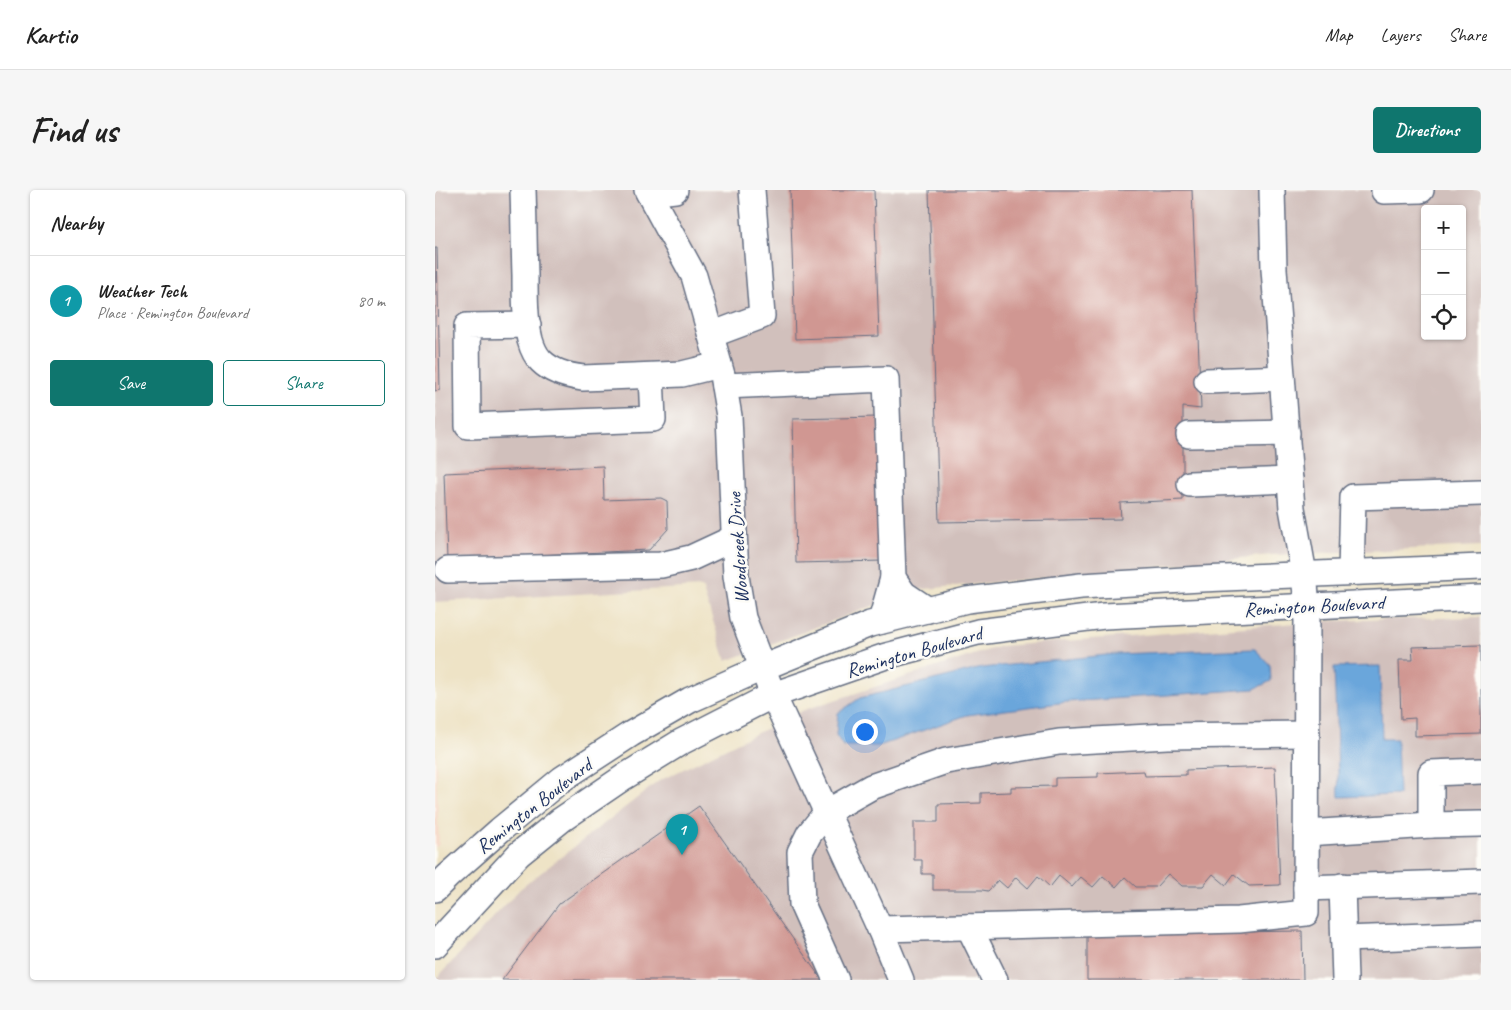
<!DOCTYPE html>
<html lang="en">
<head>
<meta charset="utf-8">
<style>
  :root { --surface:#fff; --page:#f6f6f6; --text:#222; --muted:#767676; --line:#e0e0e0; --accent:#0f766e }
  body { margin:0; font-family:Caveat,sans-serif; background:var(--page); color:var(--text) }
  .controls { position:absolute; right:15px; top:15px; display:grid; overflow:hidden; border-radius:5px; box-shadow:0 1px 4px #0004 }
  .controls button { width:45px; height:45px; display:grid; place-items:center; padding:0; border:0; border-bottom:1px solid var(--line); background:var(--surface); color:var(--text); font:25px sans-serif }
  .you { position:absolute; left:429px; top:541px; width:18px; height:18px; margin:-12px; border:4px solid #fff; border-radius:50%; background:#1a73e8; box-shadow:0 0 0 8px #1a73e833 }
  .badge { display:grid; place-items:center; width:32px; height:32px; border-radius:50%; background:var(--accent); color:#fff; font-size:16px; font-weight:700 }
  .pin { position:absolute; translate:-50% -41px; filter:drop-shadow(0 1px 2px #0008) }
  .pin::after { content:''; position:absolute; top:26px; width:18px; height:15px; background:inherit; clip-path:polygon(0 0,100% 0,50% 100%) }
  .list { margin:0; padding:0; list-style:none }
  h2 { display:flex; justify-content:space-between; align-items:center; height:65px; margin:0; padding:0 20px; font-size:21px }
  h2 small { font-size:16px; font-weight:400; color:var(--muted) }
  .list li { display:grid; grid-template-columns:32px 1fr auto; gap:15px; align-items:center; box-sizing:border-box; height:90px; padding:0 20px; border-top:1px solid var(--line) }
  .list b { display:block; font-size:19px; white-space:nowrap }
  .list p { margin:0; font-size:16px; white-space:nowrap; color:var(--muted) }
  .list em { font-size:16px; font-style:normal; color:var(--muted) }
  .actions { display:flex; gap:10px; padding:15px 20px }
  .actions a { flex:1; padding:11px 0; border:1px solid var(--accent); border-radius:5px; text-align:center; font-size:18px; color:var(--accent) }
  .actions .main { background:var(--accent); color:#fff }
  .icon { flex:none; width:28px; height:28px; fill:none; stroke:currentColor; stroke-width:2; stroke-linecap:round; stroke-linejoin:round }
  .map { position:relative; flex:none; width:1046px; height:790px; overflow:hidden; border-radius:5px }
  header { display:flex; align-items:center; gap:30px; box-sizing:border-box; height:70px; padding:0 25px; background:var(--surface); border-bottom:1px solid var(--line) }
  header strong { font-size:24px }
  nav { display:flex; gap:28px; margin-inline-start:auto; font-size:18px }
  .intro { display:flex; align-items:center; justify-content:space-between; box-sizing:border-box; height:120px; padding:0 30px }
  h1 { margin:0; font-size:35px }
  .button { padding:12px 22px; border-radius:5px; background:var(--accent); color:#fff; font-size:18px; font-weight:700 }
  main { display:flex; gap:30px; padding:0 30px }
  aside { flex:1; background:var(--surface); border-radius:5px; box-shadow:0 1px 4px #0004 }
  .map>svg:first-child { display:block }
</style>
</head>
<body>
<header>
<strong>Kartio</strong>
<nav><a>Map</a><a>Layers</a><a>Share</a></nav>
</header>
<div class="intro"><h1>Find us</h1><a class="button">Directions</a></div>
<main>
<aside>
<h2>Nearby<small></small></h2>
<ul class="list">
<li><span class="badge" style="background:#0f9aa8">1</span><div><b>Weather Tech</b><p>Place · Remington Boulevard</p></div><em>80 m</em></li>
</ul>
<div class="actions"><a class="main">Save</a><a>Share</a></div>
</aside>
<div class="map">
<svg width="1046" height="790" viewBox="0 0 1046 790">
  <rect width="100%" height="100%" fill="#fdfcf7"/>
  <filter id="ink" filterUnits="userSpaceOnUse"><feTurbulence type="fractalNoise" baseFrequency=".02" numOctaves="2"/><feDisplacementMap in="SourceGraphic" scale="10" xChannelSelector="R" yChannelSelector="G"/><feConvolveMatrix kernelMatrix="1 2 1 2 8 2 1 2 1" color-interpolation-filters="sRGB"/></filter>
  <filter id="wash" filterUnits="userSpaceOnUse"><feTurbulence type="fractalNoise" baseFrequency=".0096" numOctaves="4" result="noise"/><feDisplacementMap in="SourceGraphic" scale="20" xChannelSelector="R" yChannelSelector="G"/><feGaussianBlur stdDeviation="1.12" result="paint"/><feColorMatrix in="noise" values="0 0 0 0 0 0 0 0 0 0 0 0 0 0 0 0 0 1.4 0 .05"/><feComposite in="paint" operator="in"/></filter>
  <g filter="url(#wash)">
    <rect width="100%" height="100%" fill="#eee3c6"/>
    <polygon fill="#f5d3c1" points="0,548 4,654 0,658"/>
    <g fill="#d1c0bc" fill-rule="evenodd">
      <path d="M0,0H1046V356L837,365L480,400L291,471L267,397L0,412ZM990,19H1027V146H990Z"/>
      <polygon points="1046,427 1046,790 0,790 85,699 224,591 369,520 566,456 888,431"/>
    </g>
    <g fill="#6aa6db" stroke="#426a9c">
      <polygon points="820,459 835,475 836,491 819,499 632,512 532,525 444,556 408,556 401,545 403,523 425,508 547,478 681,464"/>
      <polygon points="945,476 947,549 962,549 964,605 904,607 899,477"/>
    </g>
    <g id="blocks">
      <g fill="#d09792">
        <polygon points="355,0 439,0 444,146 360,149"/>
        <polygon points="494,0 757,0 766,219 748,217 748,310 685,313 686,329 504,332"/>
        <polygon points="0,58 2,58 5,200 0,201"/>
        <polygon points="443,227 447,371 361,373 358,229"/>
        <polygon points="168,276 169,310 226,308 232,311 233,339 214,360 12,369 9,283"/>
        <polygon points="1046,455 1046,544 980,546 980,528 966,529 964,470 978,470 977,457"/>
        <polygon points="840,577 845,695 814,696 799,684 791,695 778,684 768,696 747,696 733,684 721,697 701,697 690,687 681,697 668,686 658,697 646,687 637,697 624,686 615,697 603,686 593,698 581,687 572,698 563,690 553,701 547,700 498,700 498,684 487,684 487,670 479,670 479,632 503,632 503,614 546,613 546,603 576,602 576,597 620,596 620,588 663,587 663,583 709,581 710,586 751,585 751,580"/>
        <polygon points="264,616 387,790 67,790 124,714"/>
        <polygon points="867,741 868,790 652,790 652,744"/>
      </g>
    </g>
  </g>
  <g filter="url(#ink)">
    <use href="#blocks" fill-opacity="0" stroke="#656e82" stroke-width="1"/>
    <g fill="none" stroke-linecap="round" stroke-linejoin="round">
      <g stroke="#656e82" stroke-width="28">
        <g id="minor">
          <path d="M88,0C89,28 89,57 90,85C90,106 90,130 95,150C97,157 101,166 106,171C117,182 133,186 148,188L247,184L284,175"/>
          <polyline points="212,0 259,86 287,185 294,226 301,386 308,428 338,505 445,739 466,790"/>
          <polyline points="949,0 949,1 986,0"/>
          <polyline points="214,3 240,0"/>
          <polyline points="93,135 32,136 33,236 218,229 216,186"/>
          <polyline points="276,145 327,126 317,0"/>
          <polyline points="772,191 847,188"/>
          <polyline points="289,196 451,189 458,388"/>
          <polyline points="754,245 852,243"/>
          <polyline points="755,294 855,290"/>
          <polyline points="13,380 226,375 256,368 299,348"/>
          <polyline points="916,382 918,307 1046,303"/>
          <polyline points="446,431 458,388 469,404 493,420"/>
          <polyline points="996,635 996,583 1046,581"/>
          <polyline points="871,643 996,635 1046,634"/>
          <polyline points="907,696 910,790"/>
          <polyline points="871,698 1046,692"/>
          <polyline points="0,699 13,686 65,640 127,589 196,544 255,510 327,478 435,434 532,410 646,396 766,389 1046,377"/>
          <polyline points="534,737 560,790"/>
          <polyline points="445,739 804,730 871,723 872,416 869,384 857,318 839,79 837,0"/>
          <polyline points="909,749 1046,744"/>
          <polyline points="0,755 84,664 126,630 189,587 246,552 338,505 451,466 543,442 669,426 1046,408"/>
          <polyline points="401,790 367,714 365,662 374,644 392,622 436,597 511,571 624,552 732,546 872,544"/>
        </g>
      </g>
      <use href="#minor" stroke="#fff" stroke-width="25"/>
    </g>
  </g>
  <g text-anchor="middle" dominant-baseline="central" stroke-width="5" stroke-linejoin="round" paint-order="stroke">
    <g font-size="20" fill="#1b2f5e" stroke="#fdfcf7">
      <text transform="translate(303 358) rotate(-94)">Woodcreek Drive</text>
      <text transform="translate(879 416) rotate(-3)">Remington Boulevard</text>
      <text transform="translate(479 462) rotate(-16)">Remington Boulevard</text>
      <text transform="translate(99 616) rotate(-38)">Remington Boulevard</text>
    </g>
  </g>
</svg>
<div class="controls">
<button>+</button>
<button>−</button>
<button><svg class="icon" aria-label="locate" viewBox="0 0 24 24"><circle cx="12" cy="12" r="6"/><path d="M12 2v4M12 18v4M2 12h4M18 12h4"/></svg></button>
</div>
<div class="you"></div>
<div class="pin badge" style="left:247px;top:665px;background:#0f9aa8">1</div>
</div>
</main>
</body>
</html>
